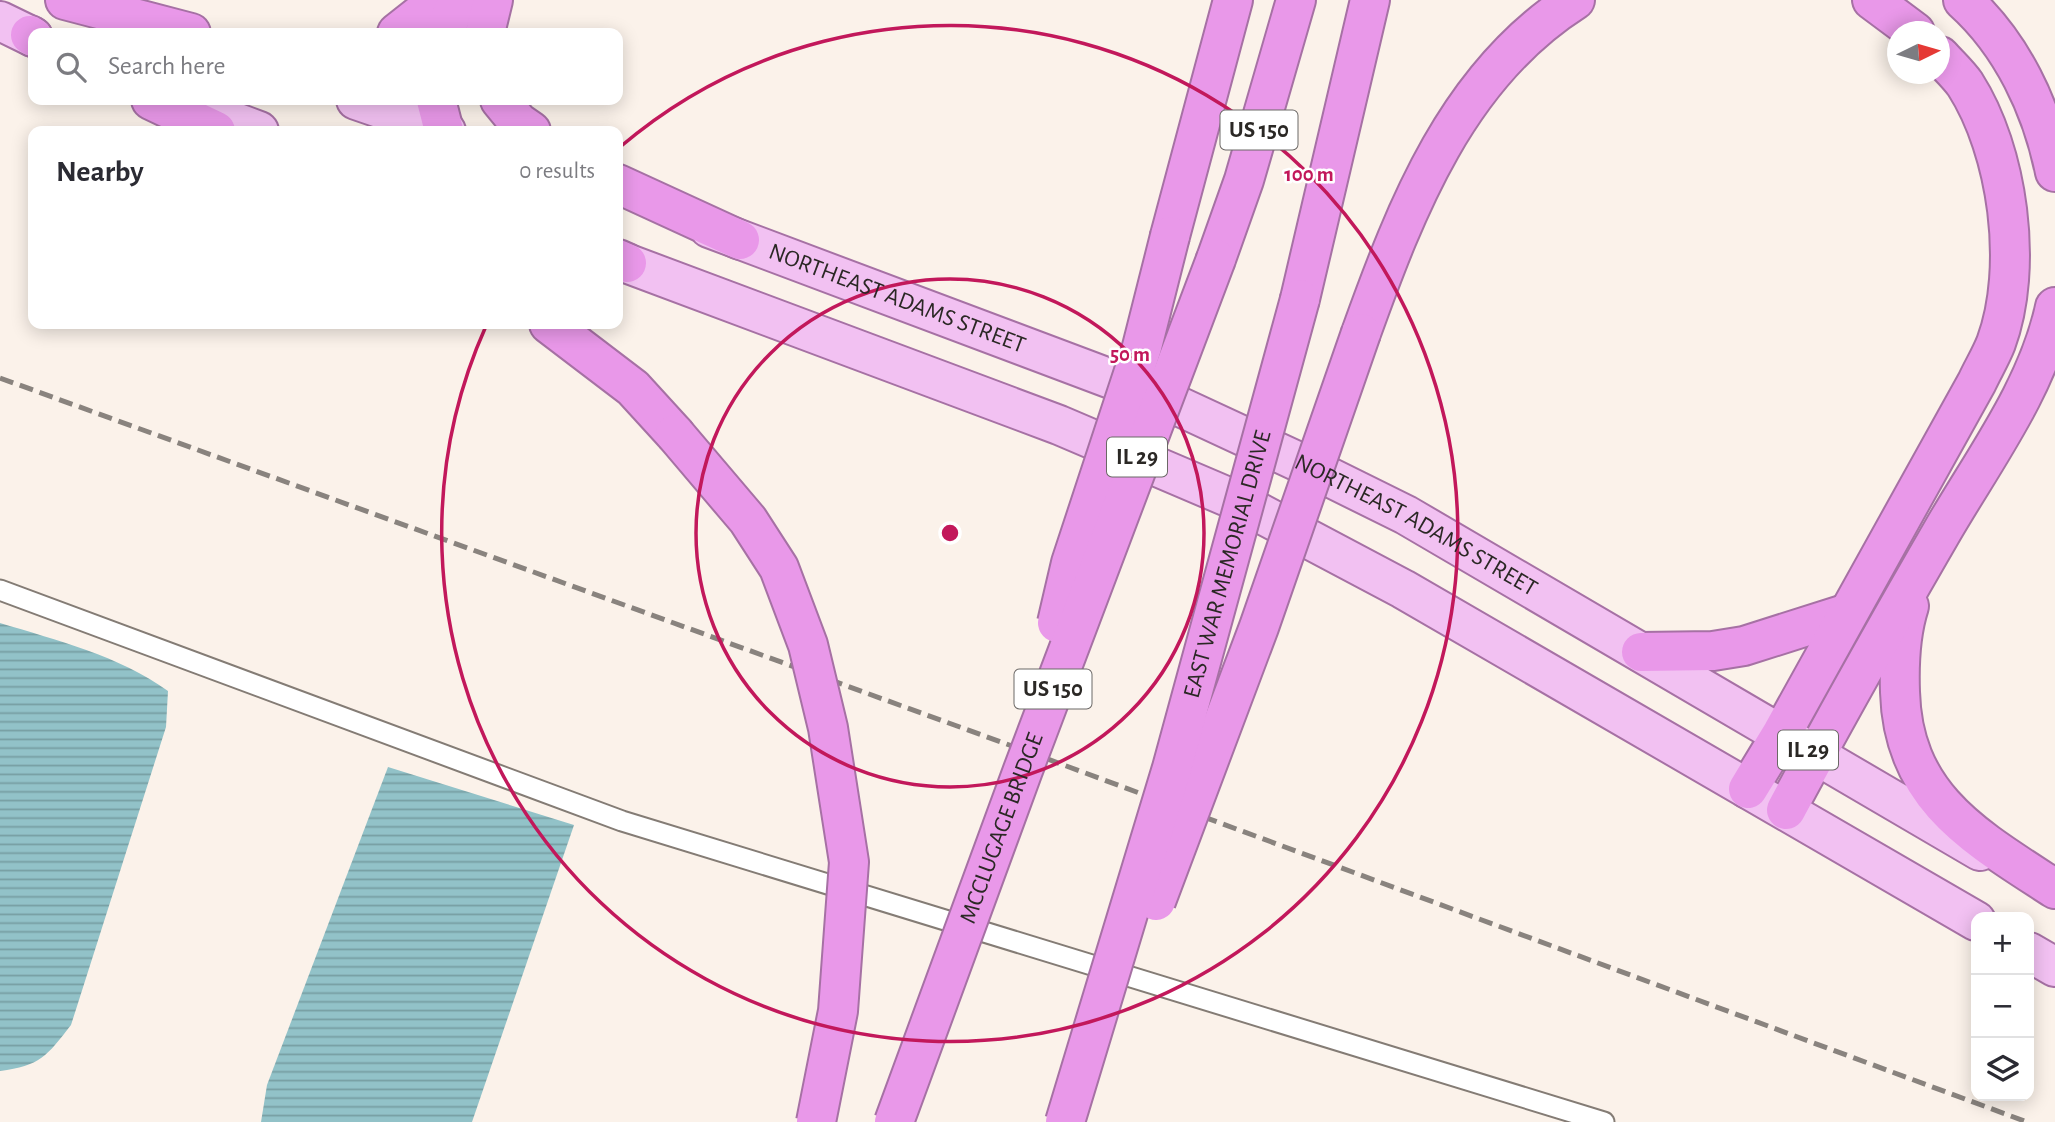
<!DOCTYPE html>
<html lang="en">
<head>
<meta charset="utf-8">
<style>
  :root { --surface:#fff; --page:#f2f2f3; --text:#2b2b33; --muted:#7c7c81; --line:#e1e1e2 }
  body { margin:0; font-family:"Alegreya Sans",sans-serif; background:var(--page); color:var(--text) }
  .controls { position:absolute; right:21px; bottom:21px; display:grid; overflow:hidden; border-radius:14px; box-shadow:0 4px 18px #0003 }
  .controls button { width:63px; height:63px; display:grid; place-items:center; padding:0; border:0; border-bottom:2px solid var(--line); background:var(--surface); color:var(--text); font:35px sans-serif }
  .compass { position:absolute; left:1887px; top:21px; width:63px; height:63px; border-radius:50%; background:var(--surface); box-shadow:0 4px 18px #0003; rotate:85deg }
  .list { margin:0; padding:0; list-style:none }
  h2 { display:flex; justify-content:space-between; align-items:center; height:91px; margin:0; padding:0 28px; font-size:30px }
  h2 small { font-size:23px; font-weight:400; color:var(--muted) }
  .icon { flex:none; width:38px; height:38px; fill:none; stroke:currentColor; stroke-width:2; stroke-linecap:round; stroke-linejoin:round }
  .map { position:relative; flex:none; width:2055px; height:1122px; overflow:hidden }
  .search { position:absolute; background:var(--surface); box-shadow:0 4px 18px #0003; left:28px; top:28px; width:595px; height:77px; display:flex; align-items:center; gap:18px; box-sizing:border-box; padding:0 24px; border-radius:14px; color:var(--muted); font-size:26px }
  .panel { position:absolute; background:var(--surface); box-shadow:0 4px 18px #0003; left:28px; top:126px; width:595px; height:203px; border-radius:14px }
  .map>svg:first-child { display:block }
</style>
</head>
<body>
<div class="map">
<svg width="2055" height="1122" viewBox="0 0 2055 1122">
  <defs>
    <pattern id="water-rules" width="6" height="5" patternUnits="userSpaceOnUse" patternTransform="scale(1.75)"><rect width="6" height="5" fill="#92c2c8"/><path d="M0 2.5h6" fill="none" stroke="#779ea2"/></pattern>
  </defs>
  <rect width="100%" height="100%" fill="#fbf2ea"/>
  <g fill="url(#water-rules)">
    <path d="M0,623C56,640 120,656 168,691L166,727L71,1025C47,1056 40,1066 0,1071Z"/>
    <polygon points="388,767 574,825 472,1122 261,1122 267,1085"/>
  </g>
  <g fill="none" stroke-linecap="round" stroke-linejoin="round">
    <g stroke="#847c75" stroke-width="23">
      <polyline id="lane" points="0,590 622,821 1604,1122"/>
    </g>
    <g stroke="#a671a4" stroke-width="42">
      <g id="primary">
        <polyline points="0,21 33,37"/>
        <polyline points="356,100 446,131"/>
        <polyline points="182,102 259,131"/>
        <path id="s1" d="M709,228L1159,397L1301,463L1406,515L1980,851"/>
        <polyline points="618,260 1059,425 1235,500 1403,589 1976,921"/>
        <polyline points="2029,952 2055,967"/>
      </g>
    </g>
    <g stroke="#a671a4" stroke-width="42">
      <g id="highway">
        <polyline points="65,0 191,33"/>
        <polyline points="1872,0 1915,32"/>
        <path d="M1963,0C2012,44 2042,108 2055,172"/>
        <polyline points="397,33 426,10 433,0"/>
        <polyline points="444,33 458,0"/>
        <polyline points="485,33 493,0"/>
        <polyline points="30,35 33,37"/>
        <polyline points="151,100 216,131"/>
        <polyline points="436,100 444,131"/>
        <polyline points="500,100 518,122 531,131"/>
        <polyline points="618,184 740,240"/>
        <polyline points="1170,236 1233,0"/>
        <polyline points="618,259 627,263"/>
        <polyline points="1216,259 1244,180 1296,0"/>
        <polyline points="1300,299 1370,0"/>
        <polyline points="549,324 633,388 675,434"/>
        <path d="M1361,333C1406,208 1457,75 1575,0"/>
        <path d="M1909,606C1900,634 1899,663 1900,692C1903,798 1975,837 2055,889"/>
        <polyline points="1641,652 1713,651 1744,646 1848,613"/>
        <path d="M1748,789L1782,733L1977,382C1983,369 1991,356 1996,343C2024,267 2008,151 1965,84C1958,74 1948,65 1940,56"/>
        <path d="M1786,810C1837,715 1890,621 1944,528C1985,458 2038,387 2055,307"/>
      </g>
    </g>
    <use href="#lane" stroke="#fff" stroke-width="19"/>
    <use href="#primary" stroke="#f2c1f2" stroke-width="38"/>
    <use href="#highway" stroke="#e998e9" stroke-width="38"/>
    <polyline stroke="#89837e" stroke-width="5" stroke-dasharray="14 7" stroke-linecap="butt" points="0,378 1034,754 2027,1122"/>
    <g stroke="#a671a4" stroke-width="42" stroke-linecap="butt">
      <g id="highway-bridge">
        <polyline points="675,434 748,520 779,568 808,645 828,728 849,862 838,1011 816,1122"/>
        <polyline points="1057,623 1071,563 1142,347 1170,236"/>
        <polyline points="1156,901 1259,627 1361,333"/>
        <path id="s2" d="M894,1122L1023,770L1216,259"/>
        <path id="s3" d="M1065,1122L1172,768L1300,299"/>
      </g>
    </g>
    <use href="#highway-bridge" stroke="#e998e9" stroke-width="38"/>
  </g>
  <g fill="none" stroke="#c2185b" stroke-width="3.5">
    <circle cx="950" cy="533" r="254"/>
    <path d="M620 147A508 508 0 1 1 486 326"/>
  </g>
  <g text-anchor="middle" dominant-baseline="central" stroke-width="5" stroke-linejoin="round" paint-order="stroke">
    <g fill="#fff" stroke="#6b6866" stroke-width="2">
      <rect x="1220.5" y="110.5" width="77" height="39" rx="5"/>
      <rect x="1107" y="437.5" width="60" height="39" rx="5"/>
      <rect x="1014.5" y="669.5" width="77" height="39" rx="5"/>
      <rect x="1778" y="730.5" width="60" height="39" rx="5"/>
    </g>
    <g font-size="23" font-weight="bold" fill="#2b2825">
      <text x="1259" y="130">US 150</text>
      <text x="1137" y="457">IL 29</text>
      <text x="1053" y="689">US 150</text>
      <text x="1808" y="750">IL 29</text>
    </g>
    <g font-size="24" fill="#2b2825" stroke="#fff">
      <text stroke="none"><textPath href="#s1" startOffset="201">NORTHEAST ADAMS STREET</textPath></text>
      <text stroke="none"><textPath href="#s1" startOffset="768">NORTHEAST ADAMS STREET</textPath></text>
      <text stroke="none"><textPath href="#s3" startOffset="581">EAST WAR MEMORIAL DRIVE</textPath></text>
      <text stroke="none"><textPath href="#s2" startOffset="313">MCCLUGAGE BRIDGE</textPath></text>
    </g>
  </g>
  <circle cx="950" cy="533" r="10" fill="#c2185b" stroke="#fff" stroke-width="3.5"/>
  <g font-size="21" text-anchor="middle" font-weight="bold" fill="#c2185b" stroke="#fff" stroke-width="5" stroke-linejoin="round" paint-order="stroke">
    <text x="1309" y="181">100 m</text>
    <text x="1130" y="361">50 m</text>
  </g>
</svg>
<div class="controls">
<button>+</button>
<button>−</button>
<button><svg class="icon" aria-label="layers" viewBox="0 0 24 24"><path d="M12 4l9 5-9 5-9-5zM3 14l9 5 9-5"/></svg></button>
</div>
<svg class="compass" viewBox="-18 -18 36 36"><path d="M0-13l5 13h-10z" fill="#e53935"/><path d="M0 13l5-13h-10z" fill="#7c7c81"/></svg>
<div class="search"><svg class="icon" aria-label="search" viewBox="0 0 24 24"><circle cx="10" cy="10" r="6"/><path d="M15 15l6 6"/></svg>Search here</div>
<section class="panel">
<h2>Nearby<small>0 results</small></h2>
<ul class="list">
</ul>
</section>
</div>
</body>
</html>
